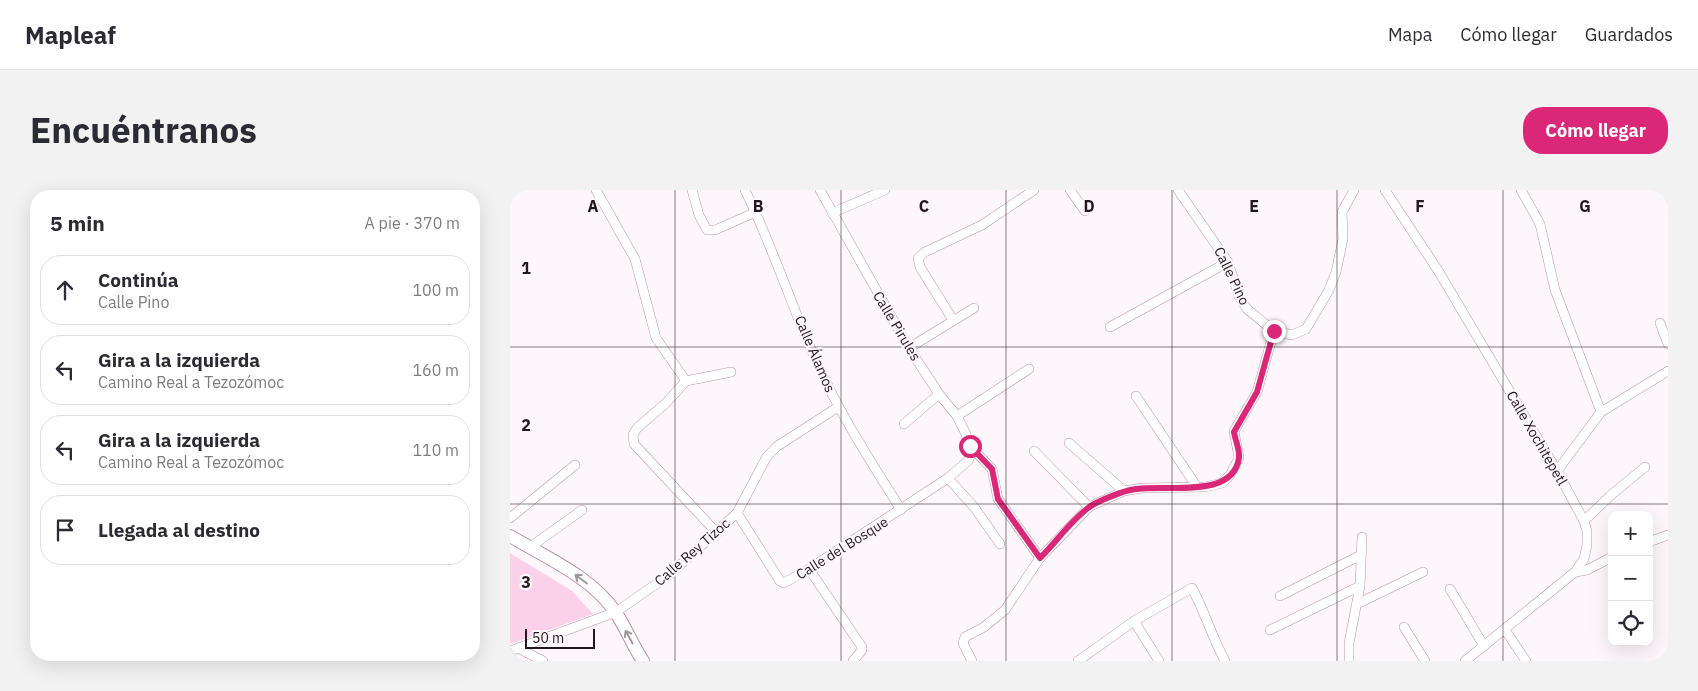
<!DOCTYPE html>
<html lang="es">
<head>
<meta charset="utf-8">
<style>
  :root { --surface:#fff; --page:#f2f2f3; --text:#2b2b33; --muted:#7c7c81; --line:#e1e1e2; --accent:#db2777 }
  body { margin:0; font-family:"IBM Plex Sans",sans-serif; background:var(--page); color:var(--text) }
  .controls { position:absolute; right:15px; bottom:15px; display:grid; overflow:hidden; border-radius:10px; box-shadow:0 5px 20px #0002 }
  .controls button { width:45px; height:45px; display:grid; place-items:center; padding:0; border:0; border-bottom:1px solid var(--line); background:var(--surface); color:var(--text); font:25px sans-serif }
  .scale { position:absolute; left:15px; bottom:12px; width:70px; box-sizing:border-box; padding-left:5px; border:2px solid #23171e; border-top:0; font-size:14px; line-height:18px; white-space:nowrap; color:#23171e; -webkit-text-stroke:4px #fdf6fa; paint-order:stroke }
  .stop { position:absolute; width:15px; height:15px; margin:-11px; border:4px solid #db2777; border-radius:50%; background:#fff }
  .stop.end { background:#db2777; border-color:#fff; box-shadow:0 1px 5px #0008 }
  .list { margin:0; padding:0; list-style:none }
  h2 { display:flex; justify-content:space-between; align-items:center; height:65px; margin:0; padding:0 20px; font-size:21px }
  h2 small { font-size:16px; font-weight:400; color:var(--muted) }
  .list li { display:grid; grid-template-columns:32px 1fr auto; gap:15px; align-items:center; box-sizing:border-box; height:70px; margin:0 10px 10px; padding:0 10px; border:1px solid var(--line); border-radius:20px }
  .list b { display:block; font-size:19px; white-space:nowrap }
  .list p { margin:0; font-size:16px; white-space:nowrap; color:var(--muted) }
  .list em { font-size:16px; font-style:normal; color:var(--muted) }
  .icon { flex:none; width:28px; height:28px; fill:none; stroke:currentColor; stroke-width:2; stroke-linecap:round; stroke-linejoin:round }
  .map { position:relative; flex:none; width:1158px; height:471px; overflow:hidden; border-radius:20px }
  header { display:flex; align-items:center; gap:30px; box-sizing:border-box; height:70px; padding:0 25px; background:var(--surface); border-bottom:1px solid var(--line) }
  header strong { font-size:24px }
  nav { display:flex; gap:28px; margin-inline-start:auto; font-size:18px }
  .intro { display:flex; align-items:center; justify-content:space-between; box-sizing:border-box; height:120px; padding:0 30px }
  h1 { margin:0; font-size:35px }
  .button { padding:12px 22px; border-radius:20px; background:var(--accent); color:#fff; font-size:18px; font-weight:700 }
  main { display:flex; gap:30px; padding:0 30px }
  aside { flex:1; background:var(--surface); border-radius:20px; box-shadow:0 5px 20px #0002 }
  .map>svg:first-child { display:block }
</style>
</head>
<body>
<header>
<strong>Mapleaf</strong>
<nav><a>Mapa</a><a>Cómo llegar</a><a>Guardados</a></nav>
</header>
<div class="intro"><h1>Encuéntranos</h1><a class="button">Cómo llegar</a></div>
<main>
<aside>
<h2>5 min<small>A pie · 370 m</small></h2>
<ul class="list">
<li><svg class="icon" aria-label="ahead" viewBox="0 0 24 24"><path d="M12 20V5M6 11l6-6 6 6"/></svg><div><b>Continúa</b><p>Calle Pino</p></div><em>100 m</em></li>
<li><svg class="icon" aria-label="left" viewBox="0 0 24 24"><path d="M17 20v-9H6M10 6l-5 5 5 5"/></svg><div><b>Gira a la izquierda</b><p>Camino Real a Tezozómoc</p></div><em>160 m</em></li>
<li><svg class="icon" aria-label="left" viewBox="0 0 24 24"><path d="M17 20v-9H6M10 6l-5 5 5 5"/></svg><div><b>Gira a la izquierda</b><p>Camino Real a Tezozómoc</p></div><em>110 m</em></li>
<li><svg class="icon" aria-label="arrive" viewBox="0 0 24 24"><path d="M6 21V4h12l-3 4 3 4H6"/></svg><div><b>Llegada al destino</b></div></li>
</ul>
</aside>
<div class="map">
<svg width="1158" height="471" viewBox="0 0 1158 471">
  <rect width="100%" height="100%" fill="#fdf6fa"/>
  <polygon fill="#fad1e9" points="0,363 62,401 83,424 0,454"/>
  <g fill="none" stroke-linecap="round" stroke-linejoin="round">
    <g stroke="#b795a9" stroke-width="10">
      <g id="street">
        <polyline points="86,0 125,69 146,148 176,191"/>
        <polyline points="182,0 189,25 197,40 205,40 246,22"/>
        <path d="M235,0C263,57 282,118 308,175C331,226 362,273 391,320"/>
        <polyline points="560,0 575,21"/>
        <polyline points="668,0 718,72 729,106 737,119 764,141 782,145 796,139 819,100 826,82 833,49 832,22 844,0"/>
        <polyline points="875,0 929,82 1047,281 1074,331 1077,341 1077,355 1074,369 1065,382 955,471"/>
        <polyline points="1011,0 1030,34 1045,100 1091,222"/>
        <polyline points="322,23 375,0"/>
        <polyline points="443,130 410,77 408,68 415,62 472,35 524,0"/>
        <polyline points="1150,133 1158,154"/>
        <polyline points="600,137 718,72"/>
        <polyline points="399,158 464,118"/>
        <polyline points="176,191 156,213 127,238 123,245 124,254 207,343"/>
        <polyline points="176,191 221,182"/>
        <polyline points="626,206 687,297"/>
        <polyline points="447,226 519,179"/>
        <polyline points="394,234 429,204"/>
        <polyline points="559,253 614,301"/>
        <polyline points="460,256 482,279 488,309 530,368"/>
        <polyline points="524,261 579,317"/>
        <polyline points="1047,281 1091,222 1158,181"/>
        <polyline points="438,288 464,317 490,354"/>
        <polyline points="227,323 270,391 274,393 299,379 438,288 458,271 461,264 456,244 447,226 429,204 399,158 310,0"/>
        <polyline points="0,328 65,275"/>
        <polyline points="1074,331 1101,305 1135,277"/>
        <polyline points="1139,352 1158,345"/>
        <polyline points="19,358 72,320"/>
        <polyline points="299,379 352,457 352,460 343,471"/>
        <polyline points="1065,382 1077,380 1102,367"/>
        <polyline points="940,399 974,456"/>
        <polyline points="770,406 851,365"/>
        <polyline points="847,414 913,382"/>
        <polyline points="624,431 649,471"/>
        <polyline points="894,437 915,471"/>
        <polyline points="760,440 850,396"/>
        <polyline points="995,440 1016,471"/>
        <polyline points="8,458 33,471"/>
        <polyline points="0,461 106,422 159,385 227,323 256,268 266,257 328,217"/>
        <polyline points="462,471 453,453 455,447 474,437 495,420 530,368 579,317 614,301 632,298 695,297 712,293 720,285 729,268 724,241 747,202 764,141"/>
        <path d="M568,471L624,431L682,398C695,422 702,447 715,471"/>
        <polyline points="839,471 839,453 850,396 852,347"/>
      </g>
    </g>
    <g stroke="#b795a9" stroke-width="14">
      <path id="secondary" d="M0,346C37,368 82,387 106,423C116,438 123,456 133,471"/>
    </g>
    <use href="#street" stroke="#fff" stroke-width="9"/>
    <use href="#secondary" stroke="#fff" stroke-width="12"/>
  </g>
  <defs><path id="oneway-shaft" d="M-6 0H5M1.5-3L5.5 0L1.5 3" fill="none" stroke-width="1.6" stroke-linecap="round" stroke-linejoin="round" transform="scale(1.25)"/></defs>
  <g stroke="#9c979a">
    <use href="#oneway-shaft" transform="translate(71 389) rotate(-143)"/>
    <use href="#oneway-shaft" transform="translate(119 447) rotate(-119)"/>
  </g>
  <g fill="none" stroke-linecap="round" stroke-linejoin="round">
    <path stroke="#db2777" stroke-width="6" d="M460,256L482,279L488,309L530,368C546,352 560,332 578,318C587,311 602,306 613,302C644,290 722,314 729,268C730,259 725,250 724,242L747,202L764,141"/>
  </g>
  <path fill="none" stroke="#23171e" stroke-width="1" stroke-opacity="0.55" d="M165,0V471M331,0V471M496,0V471M662,0V471M827,0V471M993,0V471M0,157H1158M0,314H1158"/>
  <g text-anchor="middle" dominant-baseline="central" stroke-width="4.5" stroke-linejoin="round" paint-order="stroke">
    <g font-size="14" fill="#23171e" stroke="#fdf6fa">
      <text transform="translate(722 86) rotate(64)">Calle Pino</text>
      <text transform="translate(387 136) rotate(59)">Calle Pirules</text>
      <text transform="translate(305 164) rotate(67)">Calle Álamos</text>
      <text transform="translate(1027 248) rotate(60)">Calle Xochitepetl</text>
      <text transform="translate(332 358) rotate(-32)">Calle del Bosque</text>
      <text transform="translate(182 362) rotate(-41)">Calle Rey Tizoc</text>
    </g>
  </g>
  <g font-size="16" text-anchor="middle" font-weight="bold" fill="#23171e" stroke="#fdf6fa" stroke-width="4.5" stroke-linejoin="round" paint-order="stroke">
    <text x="83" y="22">A</text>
    <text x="248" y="22">B</text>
    <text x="414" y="22">C</text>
    <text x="579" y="22">D</text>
    <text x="744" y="22">E</text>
    <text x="910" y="22">F</text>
    <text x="1075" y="22">G</text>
    <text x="16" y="84">1</text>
    <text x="16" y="241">2</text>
    <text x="16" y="398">3</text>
  </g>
</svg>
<div class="controls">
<button>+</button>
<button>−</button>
<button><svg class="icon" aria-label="locate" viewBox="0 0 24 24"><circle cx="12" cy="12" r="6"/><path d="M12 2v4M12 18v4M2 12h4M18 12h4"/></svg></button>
</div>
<div class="scale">50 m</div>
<div class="stop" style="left:460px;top:256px"></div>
<div class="stop end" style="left:764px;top:141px"></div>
</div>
</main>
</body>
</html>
